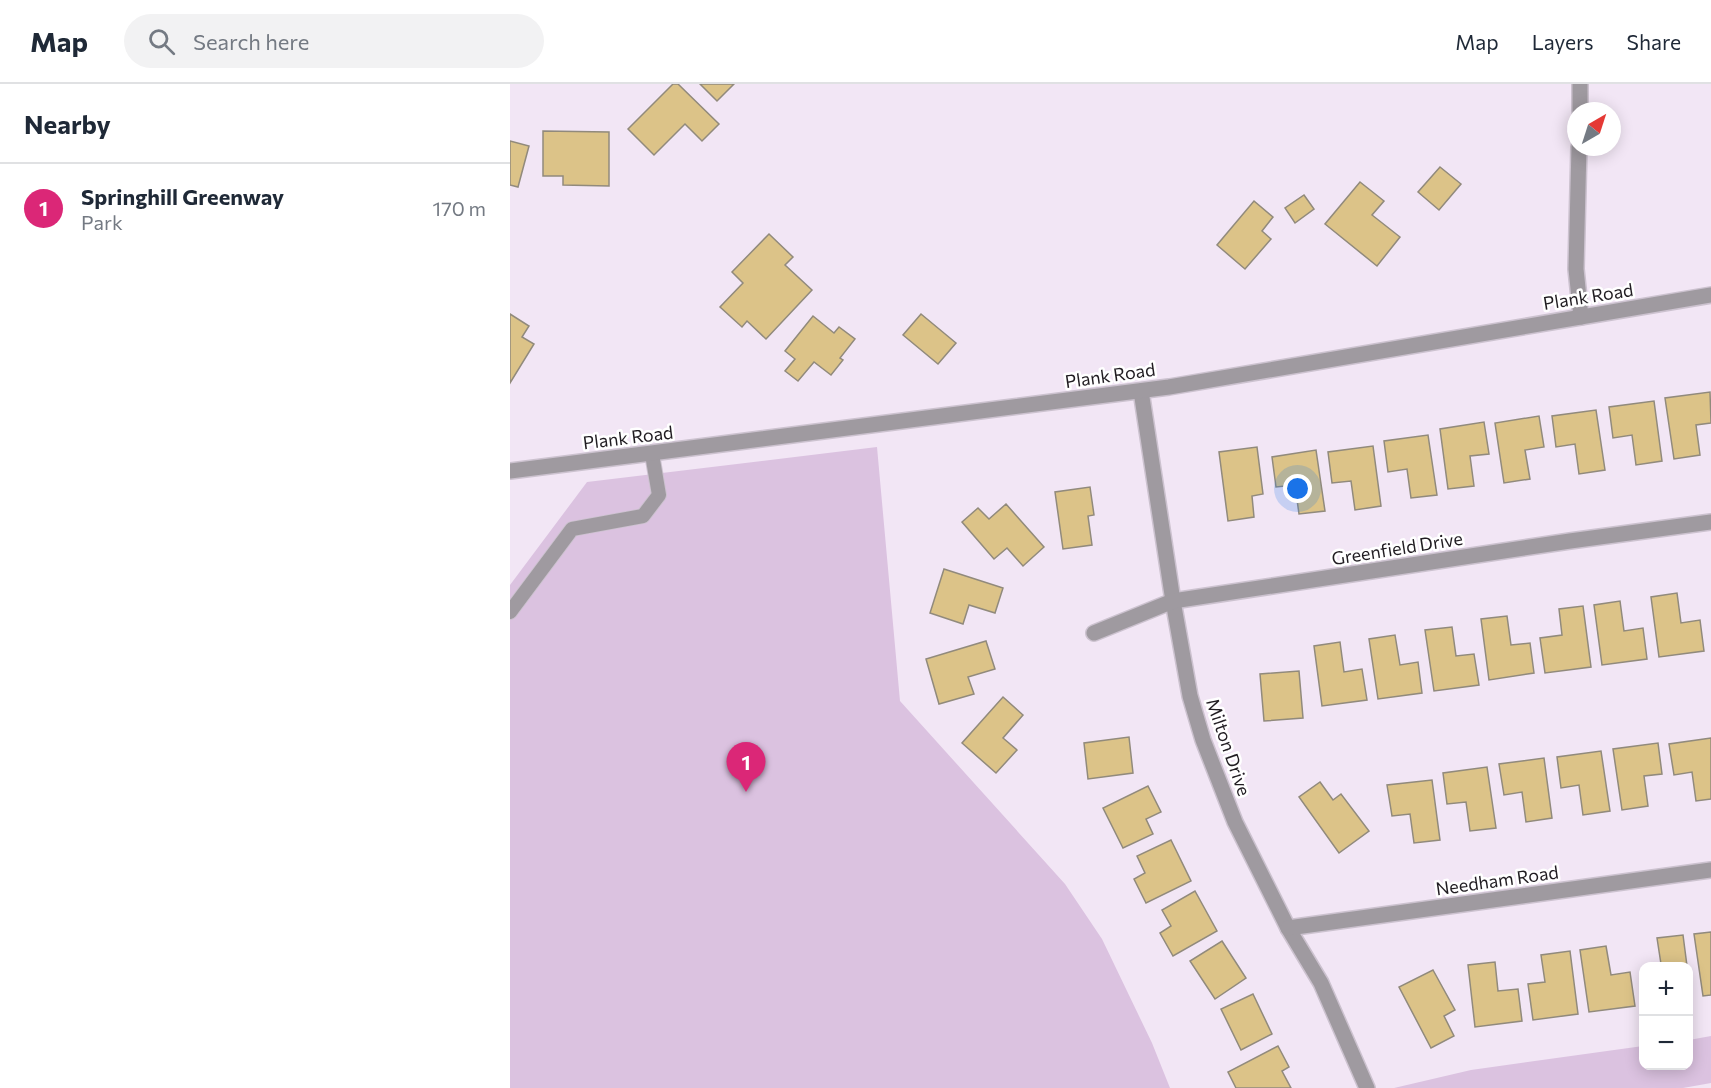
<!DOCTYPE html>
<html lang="en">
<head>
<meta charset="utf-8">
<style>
  :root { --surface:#fff; --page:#f2f2f3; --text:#1f2937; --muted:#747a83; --line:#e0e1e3; --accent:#db2777 }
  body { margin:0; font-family:Commissioner,sans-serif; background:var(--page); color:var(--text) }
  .controls { position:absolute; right:18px; bottom:18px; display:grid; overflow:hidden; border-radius:12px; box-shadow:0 3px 15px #0003 }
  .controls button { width:54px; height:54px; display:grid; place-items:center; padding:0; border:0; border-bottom:2px solid var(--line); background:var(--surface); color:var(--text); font:30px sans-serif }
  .compass { position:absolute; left:1057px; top:18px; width:54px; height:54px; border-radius:50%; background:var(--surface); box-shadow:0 3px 15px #0003; rotate:39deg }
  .you { position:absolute; left:788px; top:405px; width:21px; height:21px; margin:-15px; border:4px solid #fff; border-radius:50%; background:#1a73e8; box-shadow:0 0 0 9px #1a73e833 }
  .badge { display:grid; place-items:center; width:39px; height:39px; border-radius:50%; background:var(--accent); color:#fff; font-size:20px; font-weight:700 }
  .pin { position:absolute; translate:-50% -50px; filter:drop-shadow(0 2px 3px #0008) }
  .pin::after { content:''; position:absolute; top:32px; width:21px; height:18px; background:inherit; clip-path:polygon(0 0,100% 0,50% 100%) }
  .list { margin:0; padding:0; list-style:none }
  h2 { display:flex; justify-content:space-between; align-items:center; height:78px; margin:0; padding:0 24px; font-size:26px }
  h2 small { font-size:20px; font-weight:400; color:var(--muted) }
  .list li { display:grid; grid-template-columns:39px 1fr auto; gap:18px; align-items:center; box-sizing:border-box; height:90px; padding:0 24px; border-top:2px solid var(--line) }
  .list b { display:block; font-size:22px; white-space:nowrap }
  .list p { margin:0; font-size:20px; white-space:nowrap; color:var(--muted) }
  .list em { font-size:20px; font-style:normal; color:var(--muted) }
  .icon { flex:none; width:33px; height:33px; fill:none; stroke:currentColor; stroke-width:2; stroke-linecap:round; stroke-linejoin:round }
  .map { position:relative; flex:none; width:1201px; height:1004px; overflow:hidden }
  header { display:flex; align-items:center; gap:36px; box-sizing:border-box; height:84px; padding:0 30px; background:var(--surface); border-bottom:2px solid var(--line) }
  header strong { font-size:28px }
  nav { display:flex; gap:33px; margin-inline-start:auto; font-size:21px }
  .search { width:420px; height:54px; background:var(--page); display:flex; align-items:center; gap:15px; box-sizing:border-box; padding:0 21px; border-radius:33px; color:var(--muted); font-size:22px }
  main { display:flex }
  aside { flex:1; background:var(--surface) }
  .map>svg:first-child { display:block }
</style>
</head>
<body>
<header>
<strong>Map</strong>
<div class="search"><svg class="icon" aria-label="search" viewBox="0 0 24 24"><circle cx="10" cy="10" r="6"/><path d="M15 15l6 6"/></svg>Search here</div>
<nav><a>Map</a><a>Layers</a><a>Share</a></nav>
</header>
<main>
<aside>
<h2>Nearby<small></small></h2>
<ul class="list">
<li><span class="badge">1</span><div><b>Springhill Greenway</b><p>Park</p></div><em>170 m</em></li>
</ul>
</aside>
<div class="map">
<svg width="1201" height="1004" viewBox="0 0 1201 1004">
  <rect width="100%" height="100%" fill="#f2e6f5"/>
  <g fill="#dbc2e0">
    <polygon points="367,363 390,617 555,800 592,855 642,959 660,1004 0,1004 0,501 77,398"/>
    <polygon points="1201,952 1201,999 1173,1004 884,1004 961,986 1133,962 1134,982 1178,982 1179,956"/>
  </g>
  <g fill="#dcc388" stroke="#918a7c" stroke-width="1.5">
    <polygon points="163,0 168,0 209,40 192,57 175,40 144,71 118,45"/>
    <polygon points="190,0 224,0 207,17"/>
    <polygon points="33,47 99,48 99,102 53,101 53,92 33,92"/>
    <polygon points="0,57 19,62 8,103 0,101"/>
    <polygon points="930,83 951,100 929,126 908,108"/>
    <polygon points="850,98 874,117 862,131 890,153 867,182 815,140"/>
    <polygon points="794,111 804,125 785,139 775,124"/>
    <polygon points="744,117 763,133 752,147 761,155 735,185 707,161"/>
    <polygon points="259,150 283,173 275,181 302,206 256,255 237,237 232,243 210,223 233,199 222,188"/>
    <polygon points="0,230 19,242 12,253 24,260 0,299"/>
    <polygon points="411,230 446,259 428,280 393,251"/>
    <polygon points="303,232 324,249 329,243 345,255 330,274 333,276 321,291 304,278 288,297 275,287 285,275 275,267"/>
    <polygon points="1200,308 1201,339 1186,341 1190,371 1164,375 1155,314"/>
    <polygon points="1144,317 1152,377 1126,381 1122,351 1103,354 1099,323"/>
    <polygon points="1086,326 1095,386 1069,390 1065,360 1046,363 1042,332"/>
    <polygon points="1029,332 1034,363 1015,366 1020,395 994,399 985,339"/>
    <polygon points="974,338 979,370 960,372 964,402 938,405 930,345"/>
    <polygon points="918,351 927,411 901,414 897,385 878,388 874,357"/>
    <polygon points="863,362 871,422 845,426 841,397 822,399 818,368"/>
    <polygon points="747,363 753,410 742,412 744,433 718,437 709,368"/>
    <polygon points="806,366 815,427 789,430 785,401 766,403 762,373"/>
    <polygon points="580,403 584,431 578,432 582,461 553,465 545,408"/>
    <polygon points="496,420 534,463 513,482 497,464 484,475 452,438 468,424 479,435"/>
    <polygon points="434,485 493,504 485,529 459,521 453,540 420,529"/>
    <polygon points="1167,509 1171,539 1190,536 1194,567 1149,573 1141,513"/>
    <polygon points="1110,517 1114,547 1133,544 1137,575 1092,581 1084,521"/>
    <polygon points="1073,522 1081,583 1035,589 1030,554 1052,551 1049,525"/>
    <polygon points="997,532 1001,561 1020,559 1024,589 979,596 971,535"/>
    <polygon points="942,543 946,572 964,570 969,601 924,607 915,546"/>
    <polygon points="885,551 890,581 908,578 912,609 868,615 859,555"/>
    <polygon points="476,557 485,585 458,593 464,610 429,620 416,575"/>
    <polygon points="830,558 834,588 852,585 857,616 812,622 804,562"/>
    <polygon points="789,587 793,634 754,637 750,590"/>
    <polygon points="493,613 513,631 493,654 507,666 486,689 452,659"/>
    <polygon points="619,653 623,689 578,695 574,659"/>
    <polygon points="1201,654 1201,715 1186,717 1182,688 1164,691 1159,660"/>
    <polygon points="1148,659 1152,690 1134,692 1138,722 1112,726 1103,665"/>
    <polygon points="1091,667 1100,727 1073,731 1069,701 1051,704 1047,673"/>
    <polygon points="1034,674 1042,734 1016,738 1012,708 994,711 989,680"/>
    <polygon points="977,683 986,744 960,747 956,718 937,720 933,689"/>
    <polygon points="922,696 930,756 904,759 900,730 882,732 877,701"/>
    <polygon points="810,698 823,716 831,710 859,747 829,769 789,713"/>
    <polygon points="638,702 651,728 636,735 643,750 613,764 593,724"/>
    <polygon points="661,756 681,797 636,819 624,795 635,789 627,772"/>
    <polygon points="685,807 707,847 663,872 650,849 661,842 652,826"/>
    <polygon points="1201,848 1201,911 1193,912 1184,850"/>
    <polygon points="1173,851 1177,882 1134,882 1151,880 1147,854"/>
    <polygon points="712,857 736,894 705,915 680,877"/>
    <polygon points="1096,862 1101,891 1120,888 1125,922 1079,928 1070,866"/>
    <polygon points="1060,867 1068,930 1023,936 1018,900 1035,898 1031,871"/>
    <polygon points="985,878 988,907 1008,905 1012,937 965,943 958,881"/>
    <polygon points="923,886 945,926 934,932 944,952 921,964 889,903"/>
    <polygon points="743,910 762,950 731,966 711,925"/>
    <polygon points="768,962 779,983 772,987 781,1004 726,1004 718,988"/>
  </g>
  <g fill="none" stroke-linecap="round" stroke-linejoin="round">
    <g stroke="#ccc2cf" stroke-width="16">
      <polyline id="lane" points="0,528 62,445 133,432 149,411 142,370"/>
    </g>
    <g stroke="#ccc2cf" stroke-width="18">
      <g id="street">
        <polyline points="1070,27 1070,0"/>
        <polyline points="1069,63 1066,185 1071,233"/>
        <polyline points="631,307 663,517 680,612 693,656 725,738 778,844 811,899 857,1004"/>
        <polyline points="0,387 659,303 1201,211"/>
        <polyline points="584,549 663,517 1060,457 1201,438"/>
        <polyline points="778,844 1201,786"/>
      </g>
    </g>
    <use href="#lane" stroke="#9f9aa0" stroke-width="14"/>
    <use href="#street" stroke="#9f9aa0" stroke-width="15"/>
  </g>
  <g text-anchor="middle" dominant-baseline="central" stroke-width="5" stroke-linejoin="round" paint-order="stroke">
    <g font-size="18" fill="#201c21" stroke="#fff">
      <text transform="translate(1078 212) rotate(-9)">Plank Road</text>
      <text transform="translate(600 291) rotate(-8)">Plank Road</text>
      <text transform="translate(118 353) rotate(-7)">Plank Road</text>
      <text transform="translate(887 464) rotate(-9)">Greenfield Drive</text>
      <text transform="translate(719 663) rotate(71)">Milton Drive</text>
      <text transform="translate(987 796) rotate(-8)">Needham Road</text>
    </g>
  </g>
</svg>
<div class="controls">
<button>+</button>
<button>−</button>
</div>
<svg class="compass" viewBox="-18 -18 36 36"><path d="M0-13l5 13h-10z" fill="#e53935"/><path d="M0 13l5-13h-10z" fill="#747a83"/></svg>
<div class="you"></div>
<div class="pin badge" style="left:236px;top:708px">1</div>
</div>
</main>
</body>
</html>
